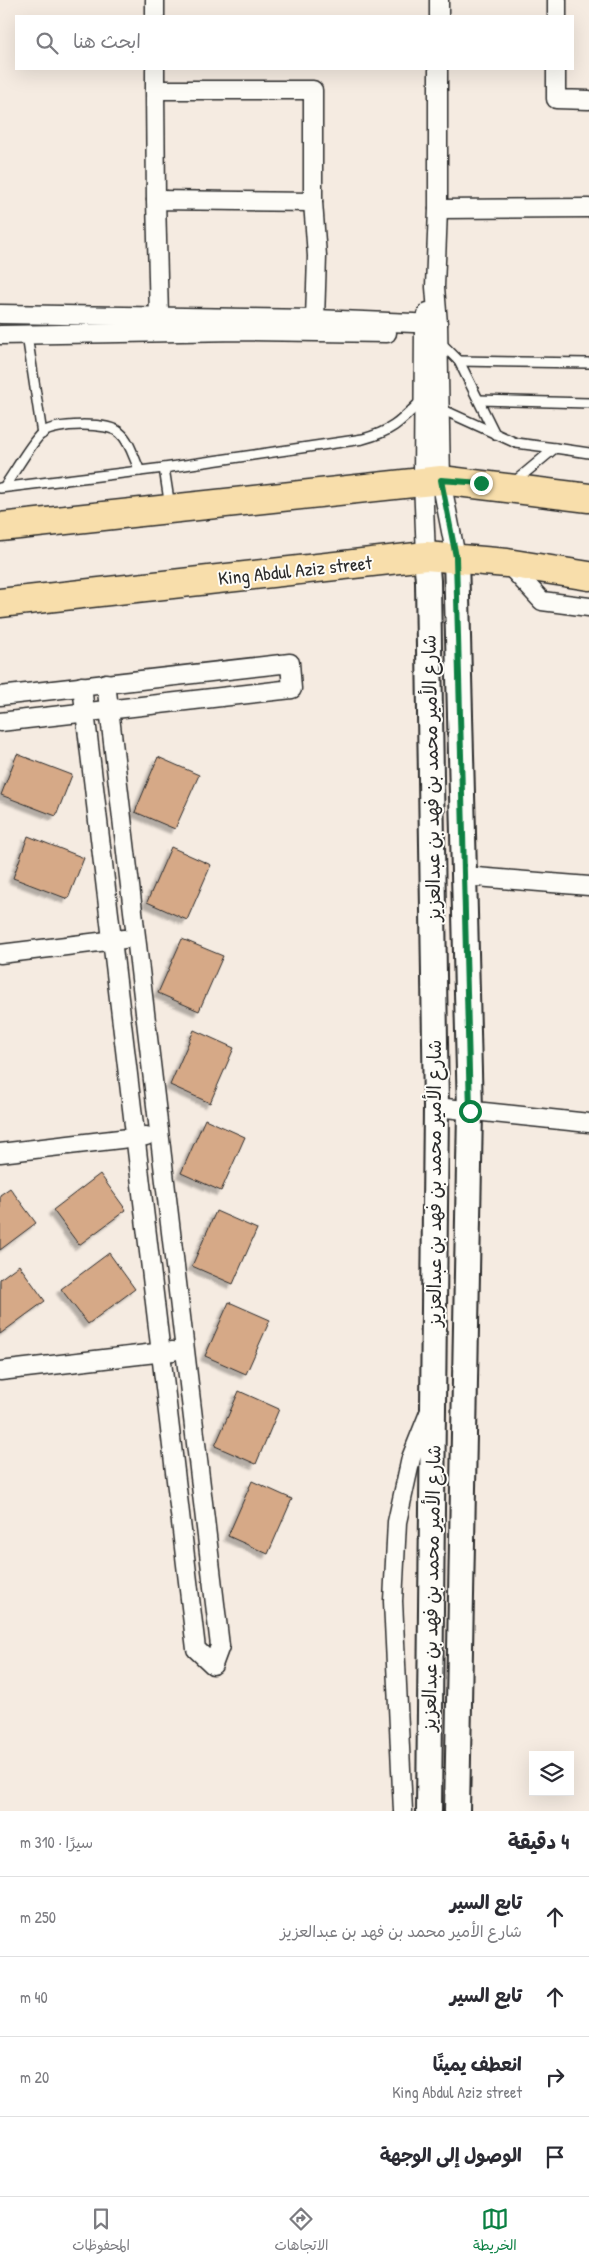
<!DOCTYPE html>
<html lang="ar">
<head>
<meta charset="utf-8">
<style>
  :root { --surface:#fff; --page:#f2f2f3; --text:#2b2b33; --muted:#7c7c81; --line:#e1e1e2; --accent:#0b8043 }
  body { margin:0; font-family:"Patrick Hand","Playpen Sans Arabic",sans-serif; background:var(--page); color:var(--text); direction:rtl }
  .controls { position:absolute; right:15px; bottom:15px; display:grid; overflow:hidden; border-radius:0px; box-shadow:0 5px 20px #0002 }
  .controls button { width:45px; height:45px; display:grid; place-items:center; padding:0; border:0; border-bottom:1px solid var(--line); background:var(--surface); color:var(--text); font:25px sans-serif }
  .stop { position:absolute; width:15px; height:15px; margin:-11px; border:4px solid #0b8043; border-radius:50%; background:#fff }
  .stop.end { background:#0b8043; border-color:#fff; box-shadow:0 1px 5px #0008 }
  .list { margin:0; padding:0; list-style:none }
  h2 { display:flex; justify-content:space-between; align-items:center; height:65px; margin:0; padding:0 20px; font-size:21px }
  h2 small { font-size:16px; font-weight:400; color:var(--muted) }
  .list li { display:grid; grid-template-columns:32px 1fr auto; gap:15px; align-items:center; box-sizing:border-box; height:80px; padding:0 20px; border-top:1px solid var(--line) }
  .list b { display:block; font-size:19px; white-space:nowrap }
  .list p { margin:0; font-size:16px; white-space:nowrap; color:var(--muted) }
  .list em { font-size:16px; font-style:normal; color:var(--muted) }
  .icon { flex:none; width:28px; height:28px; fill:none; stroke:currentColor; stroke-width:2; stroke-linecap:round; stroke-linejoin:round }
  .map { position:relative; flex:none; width:589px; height:1811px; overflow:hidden; direction:ltr }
  .search { position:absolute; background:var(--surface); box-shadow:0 5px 20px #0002; left:15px; right:15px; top:15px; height:55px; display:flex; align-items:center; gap:12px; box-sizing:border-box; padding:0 18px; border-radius:0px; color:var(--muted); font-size:19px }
  .sheet { height:385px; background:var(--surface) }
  nav { display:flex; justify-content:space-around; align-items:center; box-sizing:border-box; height:70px; border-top:1px solid var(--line); background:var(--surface); font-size:14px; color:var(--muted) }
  nav a { display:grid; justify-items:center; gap:2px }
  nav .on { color:var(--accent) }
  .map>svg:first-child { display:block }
</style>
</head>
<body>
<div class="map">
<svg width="589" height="1811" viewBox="0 0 589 1811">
  <defs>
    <filter id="shadow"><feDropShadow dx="-4.5" dy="4.5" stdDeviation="1" flood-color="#0004"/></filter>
  </defs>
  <rect width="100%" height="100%" fill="#f5ebe1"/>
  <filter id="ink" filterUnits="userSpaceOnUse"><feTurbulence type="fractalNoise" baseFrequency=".02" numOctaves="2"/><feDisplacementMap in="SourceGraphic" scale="10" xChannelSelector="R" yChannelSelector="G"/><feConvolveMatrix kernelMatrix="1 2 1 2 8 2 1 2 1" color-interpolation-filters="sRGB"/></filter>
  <g filter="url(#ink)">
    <g fill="#d6a987" stroke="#2b2b2b" filter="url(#shadow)">
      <polygon points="17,754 72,775 56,816 1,795"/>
      <polygon points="158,757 199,775 175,829 135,812"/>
      <polygon points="28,836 84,858 68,899 13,878"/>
      <polygon points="171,847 211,865 187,920 147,902"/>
      <polygon points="182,939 223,956 199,1011 158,993"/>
      <polygon points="194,1030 234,1048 210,1103 170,1085"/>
      <polygon points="205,1119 245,1137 221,1191 181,1173"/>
      <polygon points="100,1174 126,1210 79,1245 53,1210"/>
      <polygon points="10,1188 36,1223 0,1250 0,1195"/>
      <polygon points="216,1211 257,1229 233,1284 192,1266"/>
      <polygon points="109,1253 135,1289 88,1324 61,1289"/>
      <polygon points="19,1265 45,1301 0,1334 0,1279"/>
      <polygon points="229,1302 270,1320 246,1374 205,1356"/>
      <polygon points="239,1391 279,1409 256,1464 215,1446"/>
      <polygon points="252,1481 292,1499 268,1554 228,1536"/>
    </g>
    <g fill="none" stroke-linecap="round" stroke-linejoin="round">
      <g stroke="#2b2b2b" stroke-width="12">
        <g id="lane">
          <polyline points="27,335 42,434"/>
          <polyline points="440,342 459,361 495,434"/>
          <polyline points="459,361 589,363"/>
          <polyline points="479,400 589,403"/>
          <polyline points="439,408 516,443 555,448"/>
          <polyline points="164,468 170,507"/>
          <polyline points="513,483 555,448 589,453"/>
          <path d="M4,487C13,475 32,441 42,433C55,423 108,422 120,433C130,441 134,459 140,471"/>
          <path d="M0,488L164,468L363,439C393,431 401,421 422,400"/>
        </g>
      </g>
      <g stroke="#2b2b2b" stroke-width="21">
        <g id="street">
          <polyline points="155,16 155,0"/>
          <polyline points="439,16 439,0"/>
          <polyline points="557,16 557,0"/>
          <polyline points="155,69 155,90 313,90 313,202 156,200 159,317"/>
          <polyline points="438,69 438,209 435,287 438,324 441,480 456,557"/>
          <polyline points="556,69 556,99 589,100"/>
          <polyline points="155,90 156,200"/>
          <polyline points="313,202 317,256 315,319"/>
          <polyline points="438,209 589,208"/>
          <polyline points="0,314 315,319 438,324"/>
          <polyline points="0,335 240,331 387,333"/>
          <polyline points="426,556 423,481 424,324 428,312"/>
          <polyline points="507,563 542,601 589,607"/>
          <polyline points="82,686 196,1649 213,1665 220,1646 106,683"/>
          <polyline points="0,696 290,663 292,689 0,722"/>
          <polyline points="464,876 589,886"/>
          <polyline points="0,954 124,939"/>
          <polyline points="436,1107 589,1123"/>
          <polyline points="0,1153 146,1136"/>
          <polyline points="0,1371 173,1351"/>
          <polyline points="403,1811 393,1601 397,1522 411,1458 429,1413"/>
        </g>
      </g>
      <g stroke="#2b2b2b" stroke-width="28">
        <g id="secondary">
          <polyline points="426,556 428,581 436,1107 429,1811"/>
          <polyline points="456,557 470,1111 457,1811"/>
        </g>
      </g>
      <g stroke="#2b2b2b" stroke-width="31">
        <g id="primary">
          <polyline points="0,527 441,480 589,498"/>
          <polyline points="0,603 426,556 507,563 589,576"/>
        </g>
      </g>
      <use href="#lane" stroke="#fdfcf7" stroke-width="9"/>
      <use href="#street" stroke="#fdfcf7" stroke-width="18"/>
      <use href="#secondary" stroke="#fdfcf7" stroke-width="24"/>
      <use href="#primary" stroke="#f8deab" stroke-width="28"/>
    </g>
  </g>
  <g fill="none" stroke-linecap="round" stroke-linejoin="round" filter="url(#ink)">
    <polyline stroke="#0b8043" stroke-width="6" points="470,1111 456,557 441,480 481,483"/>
  </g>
  <g text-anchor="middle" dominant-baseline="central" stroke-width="4" stroke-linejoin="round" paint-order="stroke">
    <g font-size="19" fill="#2b2b2b" stroke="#fdfcf7">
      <text transform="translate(295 570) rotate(-6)">King Abdul Aziz street</text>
      <text transform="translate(431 778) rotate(-91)">شارع الأمير محمد بن فهد بن عبدالعزيز</text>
      <text transform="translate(434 1183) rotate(-90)">شارع الأمير محمد بن فهد بن عبدالعزيز</text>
      <text transform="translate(431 1588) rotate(-89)">شارع الأمير محمد بن فهد بن عبدالعزيز</text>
    </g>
  </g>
</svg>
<div class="controls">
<button><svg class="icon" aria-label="layers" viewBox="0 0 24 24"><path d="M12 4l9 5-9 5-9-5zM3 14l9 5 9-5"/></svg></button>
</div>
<div class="stop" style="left:470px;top:1111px"></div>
<div class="stop end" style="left:481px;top:483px"></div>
<div class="search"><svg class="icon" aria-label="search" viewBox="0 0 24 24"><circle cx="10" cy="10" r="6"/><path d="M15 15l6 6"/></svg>ابحث هنا</div>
</div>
<section class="sheet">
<h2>4 دقيقة<small>سيرًا · 310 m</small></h2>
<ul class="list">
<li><svg class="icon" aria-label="ahead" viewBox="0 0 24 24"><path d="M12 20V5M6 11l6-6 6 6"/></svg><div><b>تابع السير</b><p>شارع الأمير محمد بن فهد بن عبدالعزيز</p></div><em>250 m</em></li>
<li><svg class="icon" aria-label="ahead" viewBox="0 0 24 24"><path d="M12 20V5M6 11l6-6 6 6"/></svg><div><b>تابع السير</b></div><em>40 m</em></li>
<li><svg class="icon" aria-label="right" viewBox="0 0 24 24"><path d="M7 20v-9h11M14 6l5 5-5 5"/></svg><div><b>انعطف يمينًا</b><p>King Abdul Aziz street</p></div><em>20 m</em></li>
<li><svg class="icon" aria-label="arrive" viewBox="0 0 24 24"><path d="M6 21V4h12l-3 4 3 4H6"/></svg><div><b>الوصول إلى الوجهة</b></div></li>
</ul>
</section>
<nav>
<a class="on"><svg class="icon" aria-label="map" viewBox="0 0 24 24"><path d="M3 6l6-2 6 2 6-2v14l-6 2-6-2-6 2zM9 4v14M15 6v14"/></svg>الخريطة</a>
<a><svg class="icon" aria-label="directions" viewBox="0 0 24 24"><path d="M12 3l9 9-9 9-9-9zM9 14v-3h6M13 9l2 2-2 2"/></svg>الاتجاهات</a>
<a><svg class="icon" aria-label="saved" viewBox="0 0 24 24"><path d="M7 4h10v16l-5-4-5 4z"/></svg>المحفوظات</a>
</nav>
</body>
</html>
